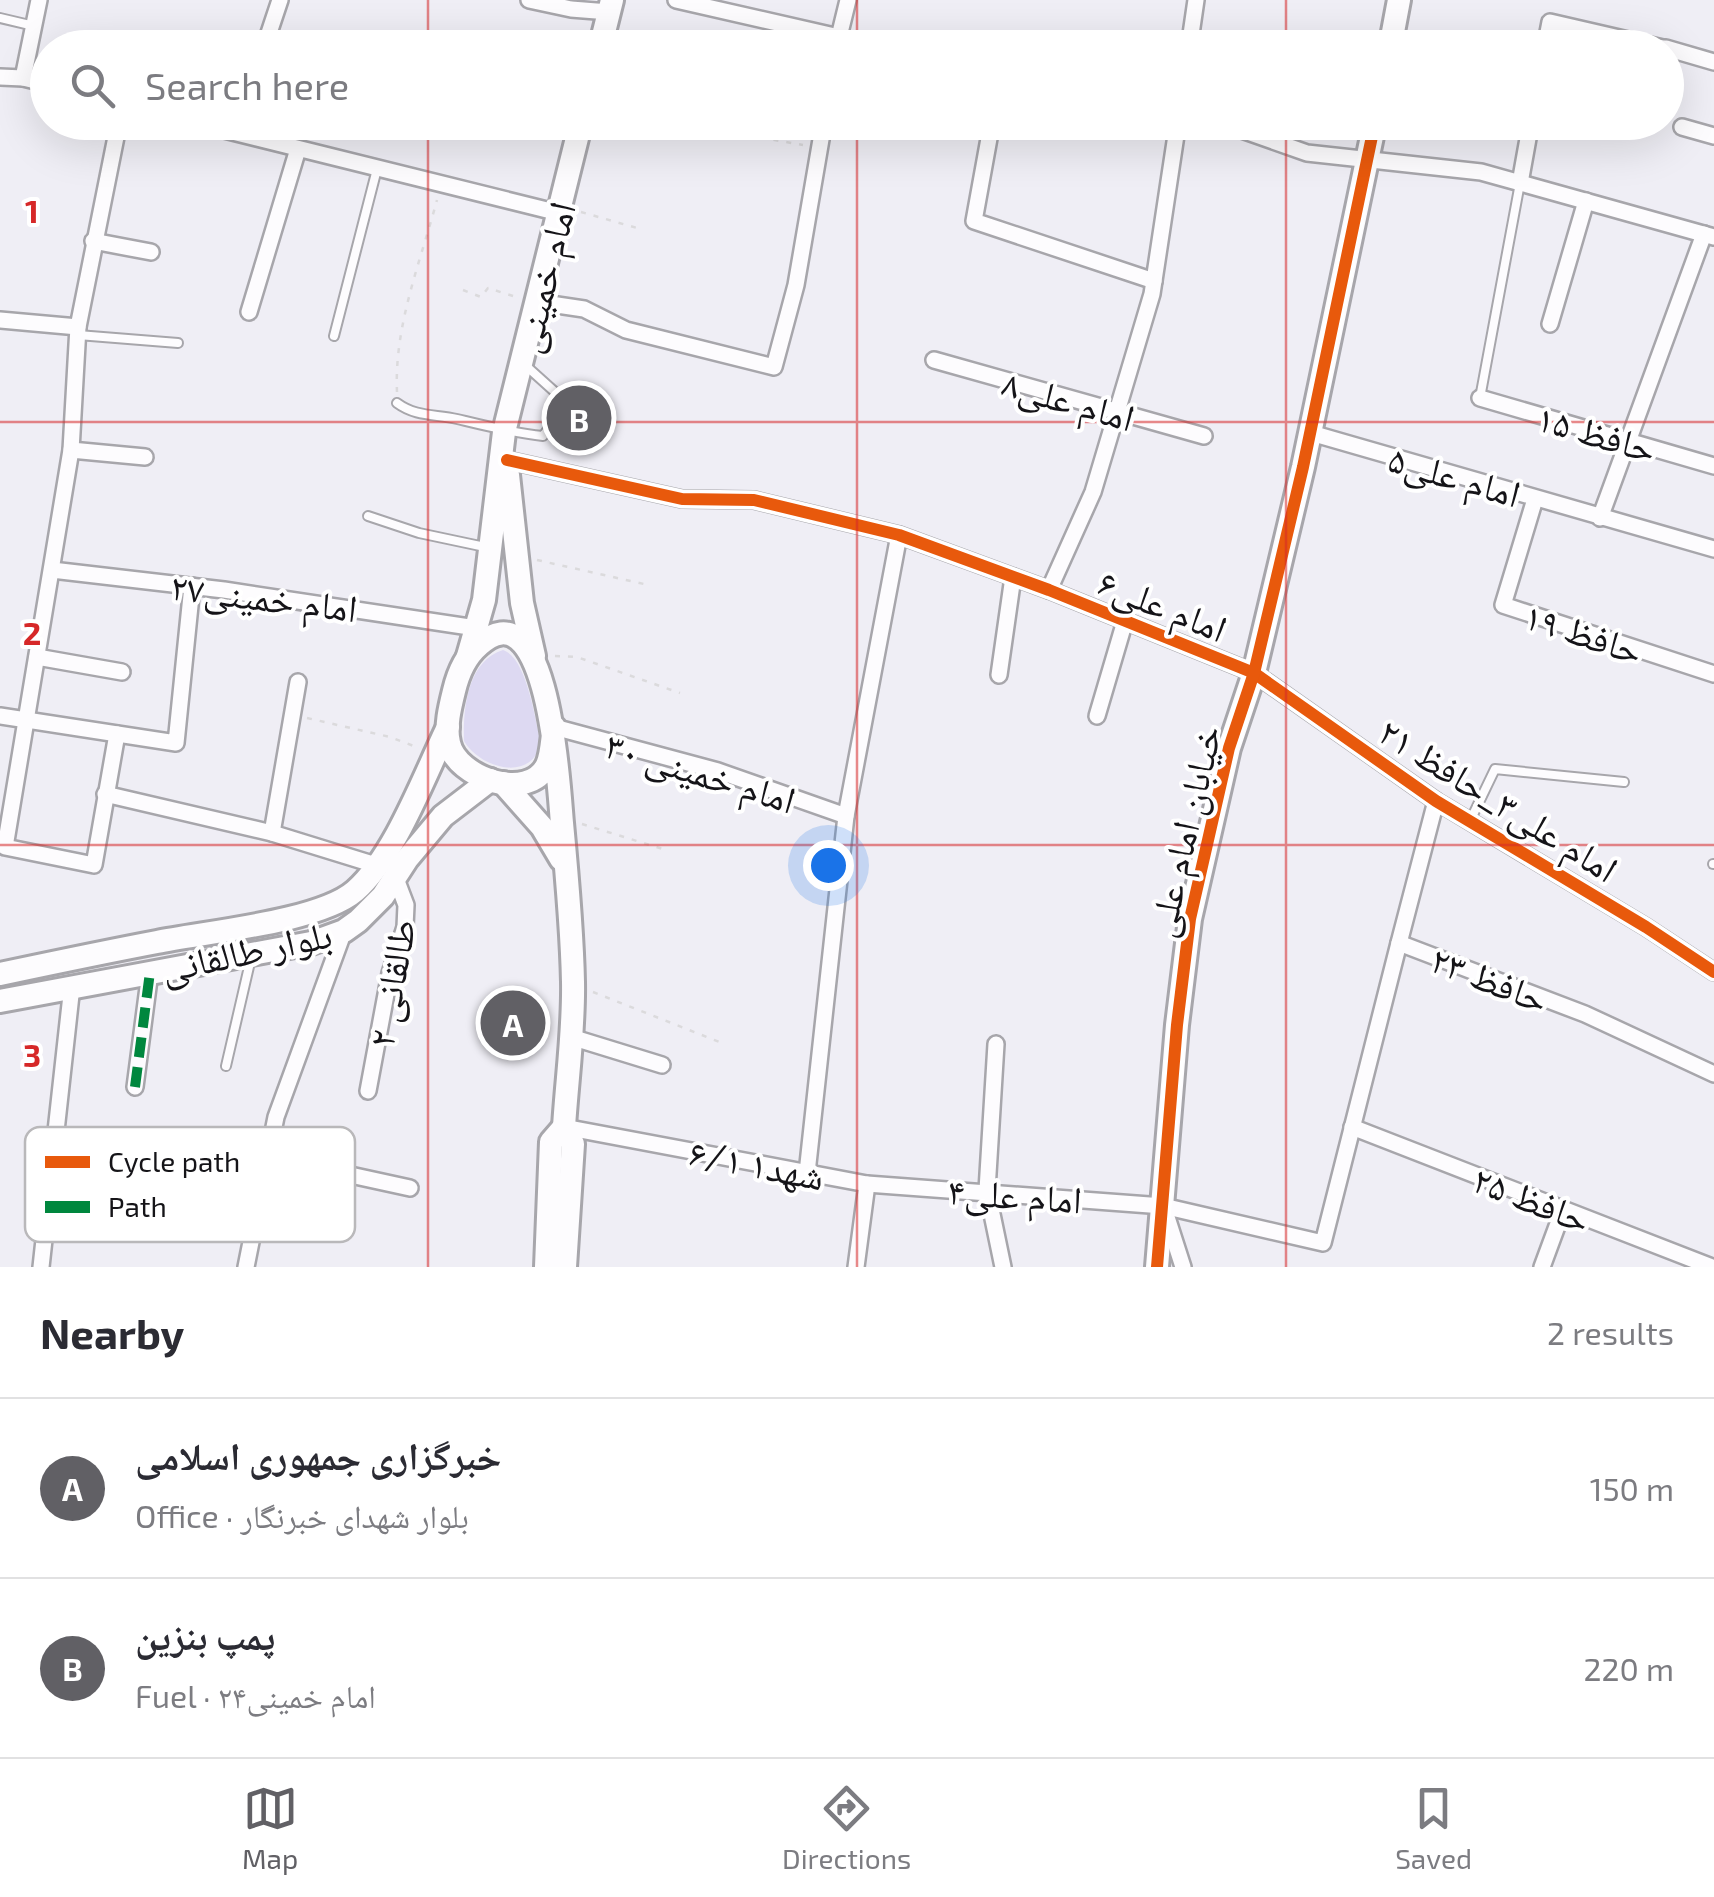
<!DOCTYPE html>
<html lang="en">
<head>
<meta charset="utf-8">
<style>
  :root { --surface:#fff; --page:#f7f7f7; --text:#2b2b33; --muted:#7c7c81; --line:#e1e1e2; --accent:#616065 }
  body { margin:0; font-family:"Exo 2","Noto Naskh Arabic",sans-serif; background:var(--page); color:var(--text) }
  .you { position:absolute; left:828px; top:865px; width:35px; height:35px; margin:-25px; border:8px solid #fff; border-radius:50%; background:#1a73e8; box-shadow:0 0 0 15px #1a73e833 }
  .badge { display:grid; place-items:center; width:65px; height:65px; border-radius:50%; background:var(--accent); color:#fff; font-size:32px; font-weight:700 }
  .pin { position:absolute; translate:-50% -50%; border:5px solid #fff; box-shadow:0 2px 10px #0006 }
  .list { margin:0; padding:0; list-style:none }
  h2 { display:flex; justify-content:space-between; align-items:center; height:130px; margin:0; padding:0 40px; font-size:42px }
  h2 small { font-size:32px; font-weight:400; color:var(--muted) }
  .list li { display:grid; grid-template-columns:65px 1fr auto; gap:30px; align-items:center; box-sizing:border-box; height:180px; padding:0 40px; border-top:2px solid var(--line) }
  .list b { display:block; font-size:38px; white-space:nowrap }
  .list p { margin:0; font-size:32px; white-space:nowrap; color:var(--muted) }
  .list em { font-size:32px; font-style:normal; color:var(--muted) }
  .icon { flex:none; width:55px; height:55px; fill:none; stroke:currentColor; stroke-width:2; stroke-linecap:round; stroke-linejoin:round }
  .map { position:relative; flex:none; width:1714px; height:1267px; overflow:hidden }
  .search { position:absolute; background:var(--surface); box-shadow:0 10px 40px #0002; left:30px; right:30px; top:30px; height:110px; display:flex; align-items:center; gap:25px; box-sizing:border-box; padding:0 35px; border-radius:55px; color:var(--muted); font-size:38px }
  .sheet { height:490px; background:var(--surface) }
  nav { display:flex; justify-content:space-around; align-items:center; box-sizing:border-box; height:140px; border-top:2px solid var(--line); background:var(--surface); font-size:28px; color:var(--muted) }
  nav a { display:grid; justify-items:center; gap:5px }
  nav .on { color:var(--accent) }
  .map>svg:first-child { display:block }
</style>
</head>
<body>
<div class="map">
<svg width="1714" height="1267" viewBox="0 0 1714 1267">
  <rect width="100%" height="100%" fill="#efeef5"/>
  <path fill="#ddd9f2" d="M503,650C527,658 535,720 541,744C530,783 480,768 464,741C463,710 467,661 503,650Z"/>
  <polygon fill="#dbd7da" points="550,398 595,408 590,432 545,422"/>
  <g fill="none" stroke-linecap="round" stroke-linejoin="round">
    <g stroke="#a7a6ab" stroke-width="12">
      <g id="lane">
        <polyline points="0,18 34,26"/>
        <polyline points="78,335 178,343"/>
        <polyline points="334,336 377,169"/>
        <polyline points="1480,398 1520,183"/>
        <path d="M397,403C416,417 435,414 457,419C486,426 513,433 543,436L560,413L555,392L525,365"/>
        <polyline points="368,516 419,533 485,547"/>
        <polyline points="1470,821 1495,769 1624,782"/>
        <polyline points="1713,864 1714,864"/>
        <polyline points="226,1066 251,958"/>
      </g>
    </g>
    <g stroke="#a7a6ab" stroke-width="20">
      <g id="street">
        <polyline points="529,0 571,9 609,12"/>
        <polyline points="676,0 839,37"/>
        <polyline points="837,45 848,0"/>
        <polyline points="264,48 280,0"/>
        <polyline points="1189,48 1196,0"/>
        <polyline points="1545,48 1550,22 1663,48"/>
        <polyline points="1666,48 1714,62"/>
        <polyline points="0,77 23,78 48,84"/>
        <polyline points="23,78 39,0"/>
        <polyline points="192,122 559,213"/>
        <polyline points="992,122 974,221 1154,281"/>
        <polyline points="1219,122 1307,153 1481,172 1714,237"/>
        <polyline points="1682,127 1714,136"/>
        <polyline points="1520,183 1531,122"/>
        <polyline points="93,241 151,252"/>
        <polyline points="537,302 584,309 626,330 774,367 796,285 824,122"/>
        <polyline points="249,312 298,149"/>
        <polyline points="0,320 78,327"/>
        <polyline points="1550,324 1586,201"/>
        <polyline points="934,360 1204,436"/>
        <polyline points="1480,398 1714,466"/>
        <polyline points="1311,433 1714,549"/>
        <polyline points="71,450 145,457"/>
        <polyline points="507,460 682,499 754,500 899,535 1049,590 1254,673 1436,801 1646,927 1714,972"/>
        <polyline points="1535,499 1503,605 1714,674"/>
        <polyline points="1600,518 1704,234"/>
        <polyline points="52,570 224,590 476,628"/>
        <polyline points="1049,590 1093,492 1152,294 1178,122"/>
        <polyline points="37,657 122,672"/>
        <polyline points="999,675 1013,577"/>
        <polyline points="298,682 272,833 379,866"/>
        <polyline points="0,716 176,743 192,586"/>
        <polyline points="1097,716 1125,621"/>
        <polyline points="554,727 718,771 846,816"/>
        <polyline points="117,734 94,865 5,847 71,450 78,327 119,122"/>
        <polyline points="105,794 272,833"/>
        <polyline points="1436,801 1399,943 1585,1014 1714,1074"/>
        <polyline points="571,1037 662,1065"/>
        <polyline points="996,1044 987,1190 1003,1267"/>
        <polyline points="135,1087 150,972"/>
        <polyline points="368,1091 390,973 405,927 406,905 395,876"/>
        <polyline points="564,1127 867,1184 856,1267"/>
        <polyline points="1352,1127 1712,1267"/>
        <polyline points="268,1157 410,1188"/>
        <polyline points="807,1173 846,816 899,535"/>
        <polyline points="867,1184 1163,1206 1323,1243 1399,943"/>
        <polyline points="1166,1214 1183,1267"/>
        <polyline points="41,1267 72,986"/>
        <polyline points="246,1267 276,1117 344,931"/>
        <polyline points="1542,1267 1563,1210"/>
      </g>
    </g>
    <g stroke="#a7a6ab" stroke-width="28">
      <g id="secondary">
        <polyline points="600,48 612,0"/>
        <polyline points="1390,48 1399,0"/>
        <polyline points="508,475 522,603 534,656"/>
        <polyline points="468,656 484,600 504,432 581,122"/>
        <path d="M554,727C552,738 552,754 547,765C529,803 456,778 449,743C445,727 450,707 454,691C458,674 466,656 479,645C550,582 559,793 562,823C567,876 572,929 573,982C574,1030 567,1079 564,1127"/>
        <polyline points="503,783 542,827 561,859"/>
        <path d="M0,974C52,963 104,952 157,942C205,932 319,922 355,891C395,856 424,776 448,727"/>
        <polyline points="0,1001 311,943 344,931 358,921 383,896 407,859 443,816 490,780"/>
        <polyline points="564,1127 573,1144 565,1267"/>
        <polyline points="546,1267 551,1142 564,1127"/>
        <polyline points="1157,1267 1177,1025 1190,919 1229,748 1254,673 1303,467 1375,122"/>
      </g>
    </g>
    <g stroke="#dbdadc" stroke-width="2.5" stroke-dasharray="5 8" stroke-linecap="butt">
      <polyline points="671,122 803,145"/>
      <polyline points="581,212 637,228"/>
      <polyline points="463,290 481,297 488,288 516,297"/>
      <path d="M397,392C394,326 420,263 437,200"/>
      <polyline points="537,560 644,584"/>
      <polyline points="555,656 577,657 680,693"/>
      <polyline points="307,718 390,737 419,748"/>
      <polyline points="582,824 666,850"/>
      <polyline points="593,992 722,1043"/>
    </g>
    <use href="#lane" stroke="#fdfcfe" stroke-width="8"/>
    <use href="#street" stroke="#fdfcfe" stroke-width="15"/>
    <use href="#secondary" stroke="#fdfcfe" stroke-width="22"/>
    <polyline stroke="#00873e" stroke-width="10" stroke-dasharray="20 10" stroke-linecap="butt" points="135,1087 150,972"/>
    <g stroke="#fff" stroke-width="19">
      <g id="cycleway">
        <polyline points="507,460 682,499 754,500 899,535 1049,590 1254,673 1436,801 1646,927 1714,972"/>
        <polyline points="1157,1267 1177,1025 1190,919 1229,748 1254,673 1303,467 1375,122"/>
      </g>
    </g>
    <use href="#cycleway" stroke="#e8590c" stroke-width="12"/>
  </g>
  <path fill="none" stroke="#d62828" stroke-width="2.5" stroke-opacity="0.55" d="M428,0V48M857,0V48M1286,0V48M428,122V1267M857,122V1267M1286,122V1267M0,422H1714M0,845H1714"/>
  <g text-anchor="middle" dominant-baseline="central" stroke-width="8" stroke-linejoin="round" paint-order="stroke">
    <g font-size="38" fill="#151418" stroke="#fff">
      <text transform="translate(543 277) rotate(-76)">امام خمینی</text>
      <text transform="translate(1069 399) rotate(16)">امام علی۸</text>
      <text transform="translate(1597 432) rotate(16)">حافظ ۱۵</text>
      <text transform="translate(1455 475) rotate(16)">امام علی۵</text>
      <text transform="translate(264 596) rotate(7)">امام خمینی۲۷</text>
      <text transform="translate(1163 604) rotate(22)">امام علی۶</text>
      <text transform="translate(1584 632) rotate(18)">حافظ ۱۹</text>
      <text transform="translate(701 771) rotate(17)">امام خمینی ۳۰</text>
      <text transform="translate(1499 799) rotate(32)">امام علی۳_حافظ ۲۱</text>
      <text transform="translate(1183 831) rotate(-77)">خیابان امام علی</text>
      <text transform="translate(246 950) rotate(-12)">بلوار طالقانی</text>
      <text transform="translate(1490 978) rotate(21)">حافظ ۲۳</text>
      <text transform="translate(390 983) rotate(-80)">طالقانی ۲</text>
      <text transform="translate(757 1163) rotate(11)">شهد۱ ۶/۱</text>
      <text transform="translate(1015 1194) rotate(4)">امام علی۴</text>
      <text transform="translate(1532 1198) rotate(21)">حافظ ۲۵</text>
    </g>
  </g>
  <rect x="25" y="1127" width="330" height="115" rx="15" fill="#fff" stroke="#b9b8ba" stroke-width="2.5"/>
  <rect x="45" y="1156" width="45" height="12" fill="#e8590c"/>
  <rect x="45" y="1201" width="45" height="12" fill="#00873e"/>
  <g font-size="28" fill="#151418">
    <text x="108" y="1172">Cycle path</text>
    <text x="108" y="1217">Path</text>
  </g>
  <g font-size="32" text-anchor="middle" font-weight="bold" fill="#d62828" stroke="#fff" stroke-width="8" stroke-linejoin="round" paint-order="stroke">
    <text x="32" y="223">1</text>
    <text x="32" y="645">2</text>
    <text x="32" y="1067">3</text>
  </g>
</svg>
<div class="you"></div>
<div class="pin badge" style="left:513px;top:1023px">A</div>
<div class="pin badge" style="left:579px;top:418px">B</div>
<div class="search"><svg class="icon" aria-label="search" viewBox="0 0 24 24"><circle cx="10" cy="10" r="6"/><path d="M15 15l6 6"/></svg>Search here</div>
</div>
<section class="sheet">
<h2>Nearby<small>2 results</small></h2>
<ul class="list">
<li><span class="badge">A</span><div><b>خبرگزاری جمهوری اسلامی</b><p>Office · بلوار شهدای خبرنگار</p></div><em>150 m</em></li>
<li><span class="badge">B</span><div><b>پمپ بنزین</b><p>Fuel · امام خمینی۲۴</p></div><em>220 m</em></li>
</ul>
</section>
<nav>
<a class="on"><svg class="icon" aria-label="map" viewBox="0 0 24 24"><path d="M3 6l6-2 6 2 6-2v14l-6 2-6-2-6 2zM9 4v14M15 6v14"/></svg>Map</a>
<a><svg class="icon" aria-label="directions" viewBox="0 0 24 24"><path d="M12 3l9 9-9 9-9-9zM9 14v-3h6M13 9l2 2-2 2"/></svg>Directions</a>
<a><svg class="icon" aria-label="saved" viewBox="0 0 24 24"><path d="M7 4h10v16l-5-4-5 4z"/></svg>Saved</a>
</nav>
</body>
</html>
